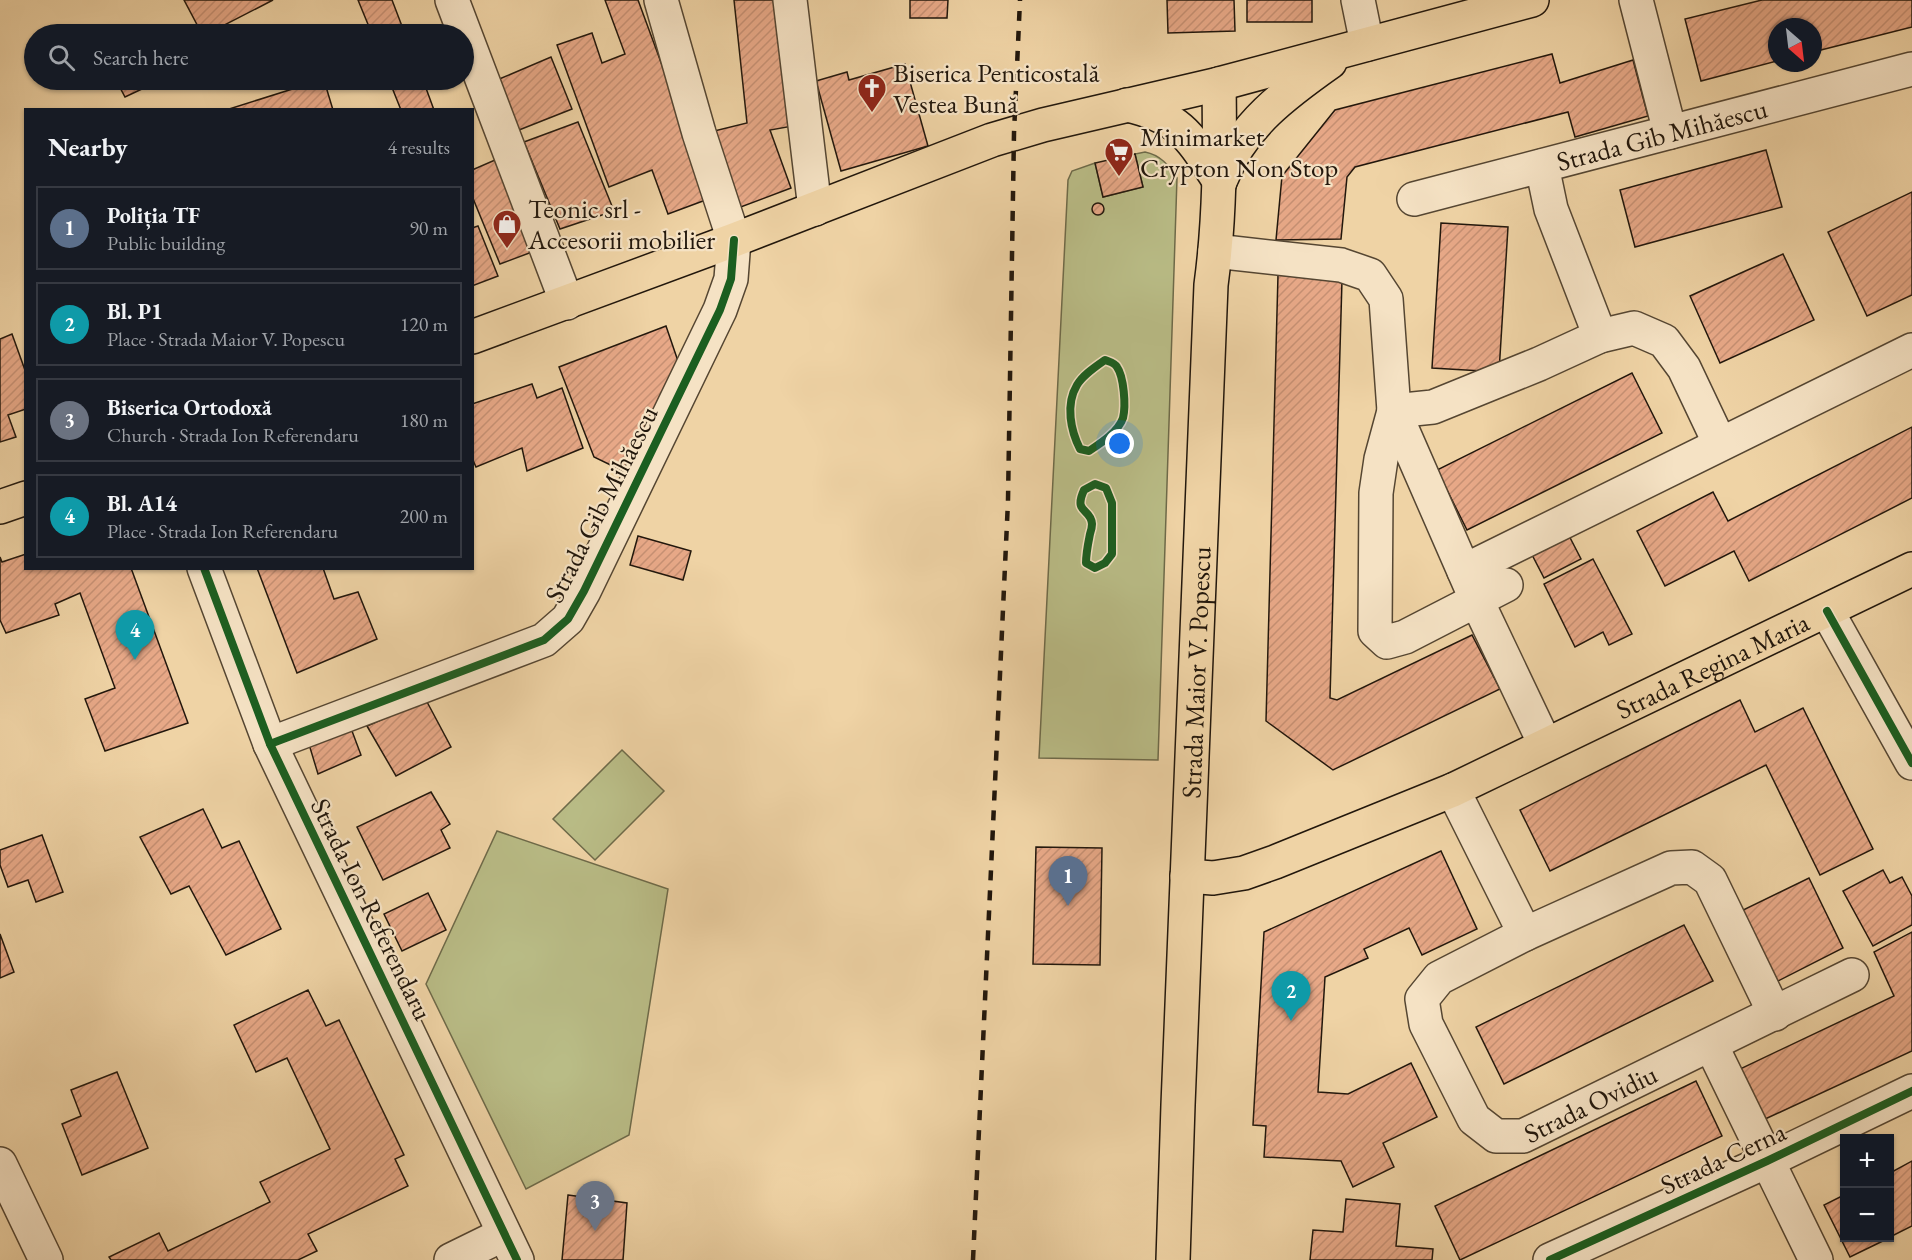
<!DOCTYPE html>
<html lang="en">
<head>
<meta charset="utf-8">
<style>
  :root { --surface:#171b24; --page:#20242c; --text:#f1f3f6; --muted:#9ea1a6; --line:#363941; --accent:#db2777 }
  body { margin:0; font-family:"EB Garamond",serif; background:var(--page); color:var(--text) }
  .controls { position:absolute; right:18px; bottom:18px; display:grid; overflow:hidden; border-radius:0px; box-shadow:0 2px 4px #0004 }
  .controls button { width:54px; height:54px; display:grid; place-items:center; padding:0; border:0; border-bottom:2px solid var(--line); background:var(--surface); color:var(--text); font:30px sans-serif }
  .compass { position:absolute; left:1768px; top:18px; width:54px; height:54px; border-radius:50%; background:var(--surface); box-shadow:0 2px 4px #0004; rotate:152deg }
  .you { position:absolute; left:1120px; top:444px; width:21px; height:21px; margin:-15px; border:4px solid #fff; border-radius:50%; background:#1a73e8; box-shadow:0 0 0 9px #1a73e833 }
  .badge { display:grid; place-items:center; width:39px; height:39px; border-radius:50%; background:var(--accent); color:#fff; font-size:20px; font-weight:700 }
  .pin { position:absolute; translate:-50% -50px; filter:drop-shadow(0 2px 3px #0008) }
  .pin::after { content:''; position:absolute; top:32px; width:21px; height:18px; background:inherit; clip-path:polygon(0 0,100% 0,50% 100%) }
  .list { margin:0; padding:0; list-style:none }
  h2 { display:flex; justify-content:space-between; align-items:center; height:78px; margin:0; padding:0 24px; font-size:26px }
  h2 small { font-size:20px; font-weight:400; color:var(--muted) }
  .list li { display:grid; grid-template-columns:39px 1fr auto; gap:18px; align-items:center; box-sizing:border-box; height:84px; margin:0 12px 12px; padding:0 12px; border:2px solid var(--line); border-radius:0px }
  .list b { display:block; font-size:22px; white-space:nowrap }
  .list p { margin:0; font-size:20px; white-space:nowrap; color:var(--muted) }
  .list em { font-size:20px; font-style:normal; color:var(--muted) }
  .icon { flex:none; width:33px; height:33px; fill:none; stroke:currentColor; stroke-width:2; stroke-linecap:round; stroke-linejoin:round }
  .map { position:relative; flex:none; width:1912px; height:1260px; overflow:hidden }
  .search { position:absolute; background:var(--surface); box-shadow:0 2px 4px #0004; left:24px; top:24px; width:450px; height:66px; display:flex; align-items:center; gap:15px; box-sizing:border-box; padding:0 21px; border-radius:33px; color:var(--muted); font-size:22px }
  .panel { position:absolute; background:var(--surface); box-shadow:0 2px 4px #0004; left:24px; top:108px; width:450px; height:462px; border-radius:0px }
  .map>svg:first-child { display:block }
</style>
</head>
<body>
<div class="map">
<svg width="1912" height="1260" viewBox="0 0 1912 1260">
  <defs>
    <pattern id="building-hatch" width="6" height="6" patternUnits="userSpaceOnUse" patternTransform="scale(1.5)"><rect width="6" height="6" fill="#e7a887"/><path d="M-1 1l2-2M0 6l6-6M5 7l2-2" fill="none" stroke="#c69073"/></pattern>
  </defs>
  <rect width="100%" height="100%" fill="#efd3a5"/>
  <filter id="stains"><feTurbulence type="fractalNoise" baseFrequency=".00333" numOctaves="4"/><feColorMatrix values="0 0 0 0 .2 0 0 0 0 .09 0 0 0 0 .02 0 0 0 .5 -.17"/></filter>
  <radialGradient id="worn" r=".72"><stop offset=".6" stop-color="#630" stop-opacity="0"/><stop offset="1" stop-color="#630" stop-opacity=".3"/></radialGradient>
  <g fill="#b9bc86" stroke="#6e6a49" stroke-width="1.5">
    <path d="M1145,152C1160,155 1169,165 1177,178L1158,760L1039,758L1068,180L1072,171L1095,163L1103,197L1143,187L1135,154Z"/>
    <polygon points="622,750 664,791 595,860 553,819"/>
    <polygon points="497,831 668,889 629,1135 526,1189 426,984"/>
  </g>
  <g fill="url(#building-hatch)" stroke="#22170c" stroke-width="1.5">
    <polygon points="184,0 273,0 207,34 202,34"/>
    <polygon points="358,0 392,0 405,34 372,34"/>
    <polygon points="605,0 638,0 711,198 668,214 652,170 609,187 557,45 592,33 602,63 625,54"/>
    <polygon points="734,0 780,0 793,126 770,130 791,188 730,211 706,133 747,123"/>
    <polygon points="910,0 948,0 947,18 910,18"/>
    <polygon points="1167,0 1234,0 1235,31 1168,33"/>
    <rect x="1247" y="0" width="65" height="22"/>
    <polygon points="1762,0 1912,0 1912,27 1813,52 1813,27 1777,27 1777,61 1701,81 1685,19"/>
    <polygon points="1552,54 1560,83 1633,60 1648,116 1575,137 1568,112 1355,167 1347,177 1341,239 1276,240 1282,176 1335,110"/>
    <polygon points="551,57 572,109 519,130 497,80"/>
    <polygon points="905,64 928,146 841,171 816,81 847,72 849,80"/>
    <polygon points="116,80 161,80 125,97"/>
    <polygon points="321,80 324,80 333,110 226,110"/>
    <polygon points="389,80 423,80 434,110 401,110"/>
    <polygon points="578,122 614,211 560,229 524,142"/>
    <polygon points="1766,150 1782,207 1635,247 1620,190"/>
    <polygon points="1135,154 1143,187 1103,197 1095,163"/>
    <polygon points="495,160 532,252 500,264 472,196 472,170"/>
    <polygon points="1912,192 1912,295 1867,316 1828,232"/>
    <circle cx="1098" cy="209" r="6"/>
    <polygon points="1441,223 1508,227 1499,372 1432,368"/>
    <polygon points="478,226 498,276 472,286 472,228"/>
    <polygon points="1783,254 1814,320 1720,363 1690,296"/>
    <polygon points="1278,275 1342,280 1330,698 1337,700 1472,635 1500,689 1333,770 1266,721"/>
    <polygon points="666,326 680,367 627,473 594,457 559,367"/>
    <polygon points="12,334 26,373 26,409 8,415 16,437 0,442 0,339"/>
    <polygon points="1632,373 1662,433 1467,530 1437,470"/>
    <polygon points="532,384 537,398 562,388 583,448 527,471 522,448 476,467 472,458 472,404"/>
    <polygon points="1912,427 1912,498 1749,581 1734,551 1665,586 1637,531 1713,492 1728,521"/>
    <polygon points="1564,526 1581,559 1544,578 1527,545"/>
    <polygon points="638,536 691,551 683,580 630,565"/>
    <polygon points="26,554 26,568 131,568 188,723 105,751 85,699 115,688 80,593 55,604 59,615 6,633 0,620 0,557 2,562"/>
    <polygon points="1593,559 1632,634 1609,645 1603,632 1575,647 1544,584"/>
    <polygon points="257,568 323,568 334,599 358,592 377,639 297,673"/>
    <polygon points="426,700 451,747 396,776 367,726"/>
    <polygon points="1740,700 1755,732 1803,708 1873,849 1820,875 1766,765 1550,871 1520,810"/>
    <polygon points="349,723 361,755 318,774 308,741"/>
    <polygon points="431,792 450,824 441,830 450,848 383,880 357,827"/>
    <polygon points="203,809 222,848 239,841 281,929 226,955 189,886 171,894 140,837"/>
    <polygon points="42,835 63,892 36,902 28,880 8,887 0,865 0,850"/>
    <polygon points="1036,847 1102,848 1100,965 1033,964"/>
    <polygon points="1441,851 1477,929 1422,955 1409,928 1364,949 1368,958 1325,977 1318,1092 1348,1094 1411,1063 1437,1117 1383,1143 1394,1167 1353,1187 1341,1161 1264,1157 1266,1126 1253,1125 1264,932"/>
    <polygon points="1883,870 1890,883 1902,877 1912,896 1912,925 1873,946 1843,891"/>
    <polygon points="1809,878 1843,948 1776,982 1741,911"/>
    <polygon points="428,893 446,930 402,951 384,914"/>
    <polygon points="1684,925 1713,981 1504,1084 1476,1027"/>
    <polygon points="1912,932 1912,1051 1763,1120 1740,1069 1894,996 1874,952"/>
    <polygon points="0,934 14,972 0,978"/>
    <polygon points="308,990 326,1026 339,1020 404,1155 395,1159 408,1186 308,1234 317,1251 298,1260 111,1260 109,1257 159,1233 168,1251 270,1202 260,1182 330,1149 287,1058 256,1072 234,1025"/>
    <polygon points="117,1072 148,1148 82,1175 62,1124 81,1116 71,1090"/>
    <polygon points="1696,1081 1722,1136 1460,1260 1435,1206"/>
    <polygon points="1912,1161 1912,1226 1890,1237 1890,1173"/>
    <polygon points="568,1195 627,1203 623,1260 562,1260"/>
    <polygon points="1844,1195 1844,1238 1889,1238 1850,1257 1824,1205"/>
    <polygon points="1346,1199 1400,1204 1396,1246 1433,1249 1432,1260 1310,1260 1313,1230 1343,1232"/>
  </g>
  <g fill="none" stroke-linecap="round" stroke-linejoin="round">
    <g stroke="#554632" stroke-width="36">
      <g id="minor">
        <polyline points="452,0 567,303"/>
        <polyline points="790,0 815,209"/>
        <polyline points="1358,0 1367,44"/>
        <polyline points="1636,0 1670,132"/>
        <polyline points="1542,166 1551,209 1600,336"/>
        <path id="s1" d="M1414,199L1912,69"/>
        <polyline points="1215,251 1341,265 1370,275 1386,299 1394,411 1477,601 1545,744"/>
        <polyline points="204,568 270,744 517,1260"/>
        <polyline points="1464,571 1912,350"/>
        <polyline points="1506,585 1405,637 1387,642 1375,631 1376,493 1381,459 1394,411 1433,407 1539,364 1600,336 1634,328 1664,341 1684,368 1720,444"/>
        <polyline points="1827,611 1912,763"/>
        <polyline points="270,744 544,640 568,619 584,591 720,310 731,279 734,240 699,133 661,0"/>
        <path id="s2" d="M1453,790L1525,934L1439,978L1422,999L1426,1024L1474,1119L1496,1136H1523L1852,975"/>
        <polyline points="1525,934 1671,868 1692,867 1710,880 1775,1014"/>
        <polyline points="1711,1045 1816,1260"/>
        <polyline points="0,1164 46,1260"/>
        <polyline points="451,1260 504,1234"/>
        <polyline points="1550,1260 1767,1161 1912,1091"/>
      </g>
    </g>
    <g stroke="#22170c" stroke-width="36">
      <g id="major">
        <path d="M1127,105C1181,117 1191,138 1220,182"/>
        <path d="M1222,177C1242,125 1286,93 1330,62"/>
        <polyline points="472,337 734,240 992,140 1043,125 1219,84 1532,0"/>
        <polyline points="0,507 26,498"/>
        <path id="s3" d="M1187,876L1213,878L1244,873L1275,862L1453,790L1912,569"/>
        <path id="s4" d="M1173,1260L1178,1105L1211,285C1220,218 1220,152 1219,84"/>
      </g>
    </g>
    <use href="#minor" stroke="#f5e2c4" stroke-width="33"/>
    <use href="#major" stroke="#efd3a5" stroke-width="33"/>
    <polyline stroke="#22170c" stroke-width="4.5" stroke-dasharray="10 10" stroke-linecap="butt" points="973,1260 1008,501 1014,133 1020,0"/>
    <g stroke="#f5e2c4" stroke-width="11">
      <g id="cycleway">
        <path d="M1105,360C1110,362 1114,362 1117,367C1124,377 1126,406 1123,418C1118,432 1101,443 1089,451L1080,449C1071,431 1065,405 1077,385C1083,375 1095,367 1105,360Z"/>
        <path d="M1095,484L1106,488L1112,503V554L1105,563L1095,568L1086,563C1086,553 1088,544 1090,534C1091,531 1092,528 1092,524C1091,508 1073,514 1084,490Z"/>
        <polyline points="204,568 270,744 517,1260"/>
        <polyline points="1827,611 1912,763"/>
        <polyline points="270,744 544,640 568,619 584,591 720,310 731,279 734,240"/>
        <polyline points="1550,1260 1767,1161 1912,1091"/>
      </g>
    </g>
    <use href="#cycleway" stroke="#1b5e20" stroke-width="8"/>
  </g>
  <defs>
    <g id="church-pin" transform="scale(1.5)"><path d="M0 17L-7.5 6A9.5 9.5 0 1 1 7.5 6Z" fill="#8f2418" stroke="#f5e2c4"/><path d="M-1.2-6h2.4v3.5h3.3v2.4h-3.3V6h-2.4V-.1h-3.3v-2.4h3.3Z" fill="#fff"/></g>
    <g id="supermarket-pin" transform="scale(1.5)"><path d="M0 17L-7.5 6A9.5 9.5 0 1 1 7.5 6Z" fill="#8f2418" stroke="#f5e2c4"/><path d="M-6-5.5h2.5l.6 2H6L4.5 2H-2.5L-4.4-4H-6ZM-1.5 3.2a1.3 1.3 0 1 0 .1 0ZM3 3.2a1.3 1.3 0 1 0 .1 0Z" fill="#fff"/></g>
    <g id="shop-pin" transform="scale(1.5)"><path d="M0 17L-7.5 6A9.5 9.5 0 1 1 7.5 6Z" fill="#8f2418" stroke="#f5e2c4"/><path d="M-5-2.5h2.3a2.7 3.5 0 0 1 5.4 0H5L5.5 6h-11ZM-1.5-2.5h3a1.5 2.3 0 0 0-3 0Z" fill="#fff"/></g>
  </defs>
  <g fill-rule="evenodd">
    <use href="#church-pin" x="872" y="88"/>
    <use href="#supermarket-pin" x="1119" y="152"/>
    <use href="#shop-pin" x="507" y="224"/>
  </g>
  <g text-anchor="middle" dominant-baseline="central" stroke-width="4.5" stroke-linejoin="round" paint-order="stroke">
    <g font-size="27" fill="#22170c" stroke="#f5e2c4" text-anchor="start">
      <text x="893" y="72">Biserica Penticostală<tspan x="893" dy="31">Vestea Bună</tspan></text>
      <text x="1140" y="136">Minimarket<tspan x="1140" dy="31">Crypton Non Stop</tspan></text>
      <text x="528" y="208">Teonic srl -<tspan x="528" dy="31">Accesorii mobilier</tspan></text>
    </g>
    <g font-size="27" fill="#22170c" stroke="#f5e2c4">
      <text stroke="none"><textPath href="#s1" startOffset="256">Strada Gib Mihăescu</textPath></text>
      <text transform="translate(601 504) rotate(-63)">Strada Gib Mihăescu</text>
      <text stroke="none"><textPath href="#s3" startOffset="570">Strada Regina Maria</textPath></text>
      <text stroke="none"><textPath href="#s4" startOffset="588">Strada Maior V. Popescu</textPath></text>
      <text transform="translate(372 909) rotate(64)">Strada Ion Referendaru</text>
      <text stroke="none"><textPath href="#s2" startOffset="546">Strada Ovidiu</textPath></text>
      <text transform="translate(1723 1158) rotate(-25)">Strada Cerna</text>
    </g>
  </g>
  <rect width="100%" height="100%" filter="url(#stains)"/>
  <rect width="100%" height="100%" fill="url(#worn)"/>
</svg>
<div class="controls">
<button>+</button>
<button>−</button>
</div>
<svg class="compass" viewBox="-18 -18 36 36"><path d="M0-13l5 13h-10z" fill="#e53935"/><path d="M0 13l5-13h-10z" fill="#9ea1a6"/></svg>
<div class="you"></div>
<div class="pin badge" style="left:1068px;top:906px;background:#5c6f8a">1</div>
<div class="pin badge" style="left:1291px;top:1021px;background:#0f9aa8">2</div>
<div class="pin badge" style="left:595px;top:1231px;background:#6b7280">3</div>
<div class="pin badge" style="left:135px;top:660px;background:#0f9aa8">4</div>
<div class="search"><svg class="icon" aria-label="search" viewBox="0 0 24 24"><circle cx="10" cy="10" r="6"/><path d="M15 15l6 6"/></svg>Search here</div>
<section class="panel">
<h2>Nearby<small>4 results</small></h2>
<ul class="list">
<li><span class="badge" style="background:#5c6f8a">1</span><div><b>Poliția TF</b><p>Public building</p></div><em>90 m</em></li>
<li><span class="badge" style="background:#0f9aa8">2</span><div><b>Bl. P1</b><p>Place · Strada Maior V. Popescu</p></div><em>120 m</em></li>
<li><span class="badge" style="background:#6b7280">3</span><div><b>Biserica Ortodoxă</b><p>Church · Strada Ion Referendaru</p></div><em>180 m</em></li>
<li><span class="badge" style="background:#0f9aa8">4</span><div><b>Bl. A14</b><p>Place · Strada Ion Referendaru</p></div><em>200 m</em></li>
</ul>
</section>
</div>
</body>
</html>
